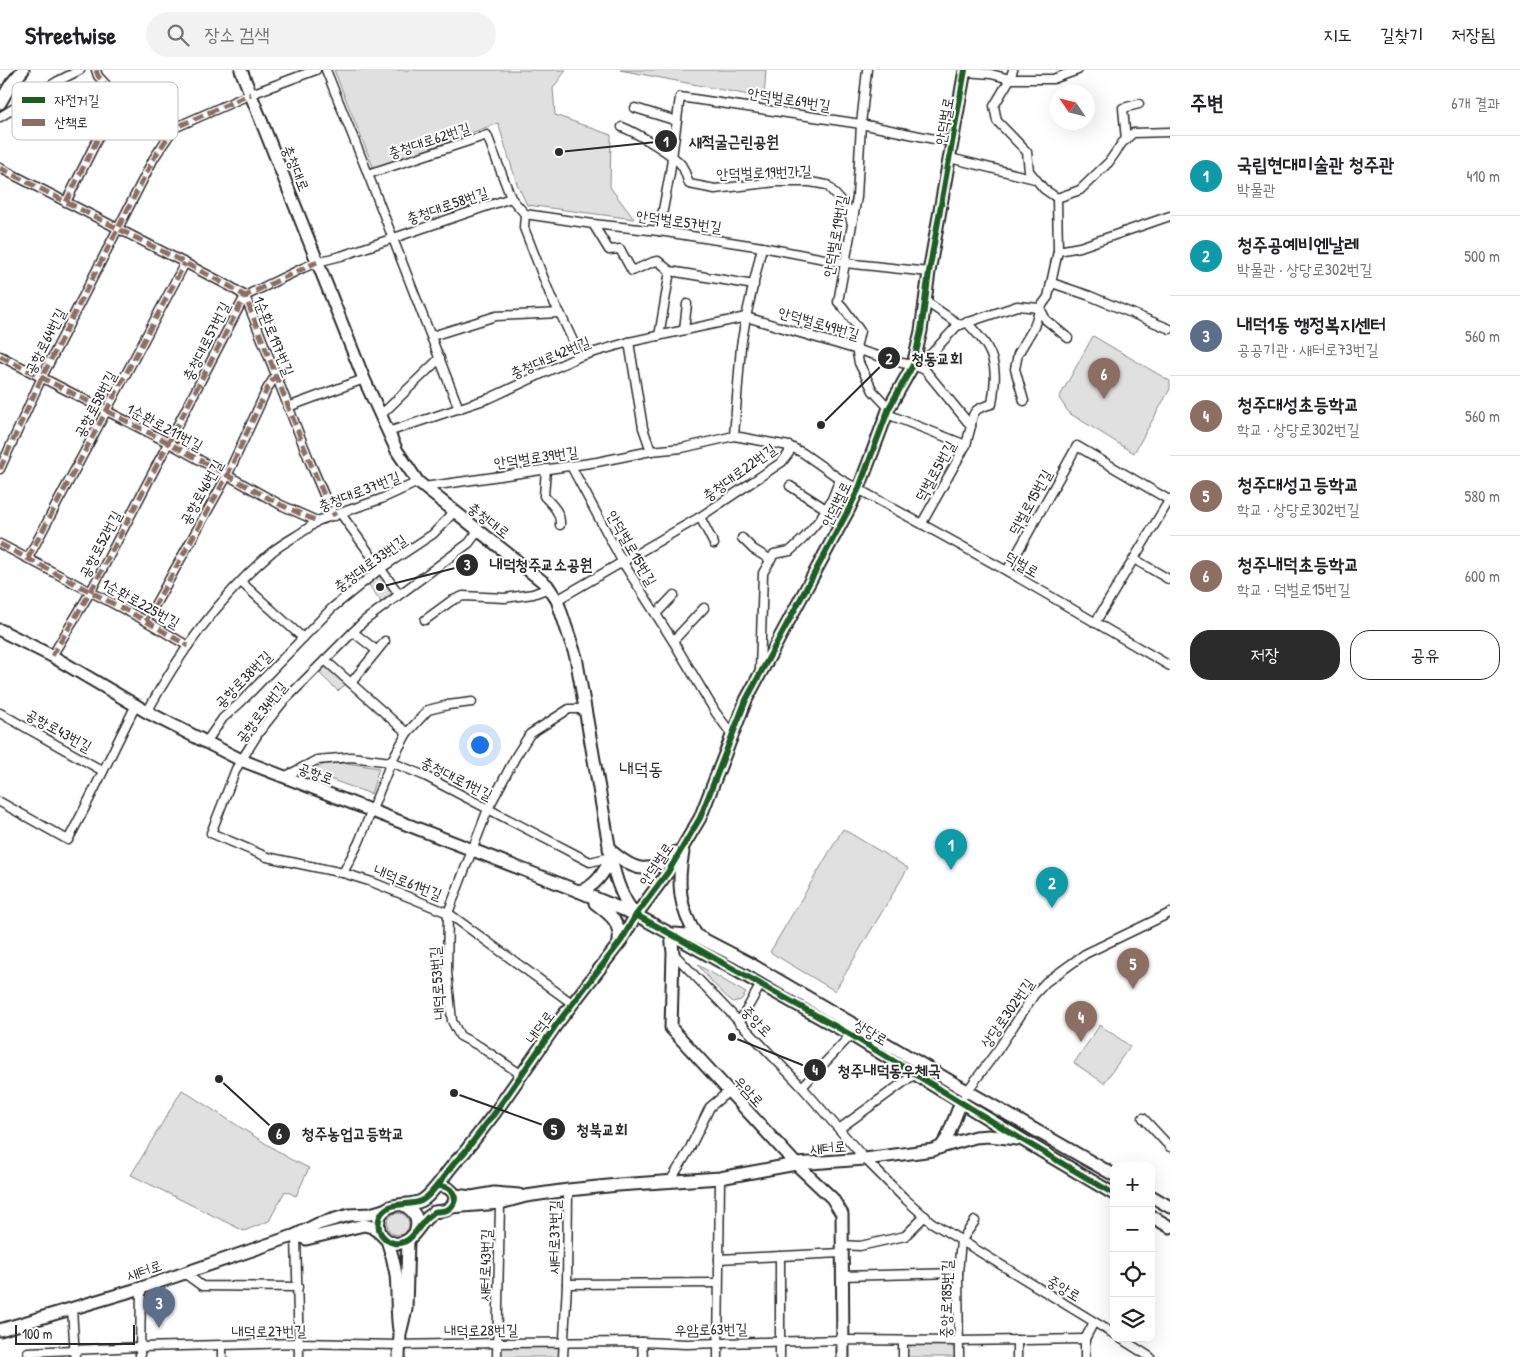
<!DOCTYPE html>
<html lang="ko">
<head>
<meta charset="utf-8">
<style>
  :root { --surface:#fff; --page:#f2f2f2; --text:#202124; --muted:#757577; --line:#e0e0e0; --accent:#2b2b2b }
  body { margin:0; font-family:"Patrick Hand","Poor Story",sans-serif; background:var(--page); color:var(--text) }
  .controls { position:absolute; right:15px; bottom:15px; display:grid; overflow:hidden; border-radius:10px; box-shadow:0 5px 20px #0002 }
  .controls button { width:45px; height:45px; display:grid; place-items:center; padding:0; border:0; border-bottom:1px solid var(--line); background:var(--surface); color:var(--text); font:25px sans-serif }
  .compass { position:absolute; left:1050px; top:15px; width:45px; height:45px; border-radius:50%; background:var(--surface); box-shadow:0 5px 20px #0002; rotate:305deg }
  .scale { position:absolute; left:15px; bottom:12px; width:120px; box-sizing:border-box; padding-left:5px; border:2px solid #2b2b2b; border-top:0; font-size:14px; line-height:18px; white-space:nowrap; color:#2b2b2b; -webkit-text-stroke:4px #fff; paint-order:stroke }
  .you { position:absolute; left:479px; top:674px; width:18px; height:18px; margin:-12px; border:4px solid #fff; border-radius:50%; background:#1a73e8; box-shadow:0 0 0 8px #1a73e833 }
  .badge { display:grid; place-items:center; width:32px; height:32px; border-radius:50%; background:var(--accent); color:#fff; font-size:16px; font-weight:700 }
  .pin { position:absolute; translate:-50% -41px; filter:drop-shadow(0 1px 2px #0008) }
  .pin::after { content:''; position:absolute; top:26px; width:18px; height:15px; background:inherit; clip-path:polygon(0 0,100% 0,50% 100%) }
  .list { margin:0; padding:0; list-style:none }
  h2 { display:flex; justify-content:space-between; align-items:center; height:65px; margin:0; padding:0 20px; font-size:21px }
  h2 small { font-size:16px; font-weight:400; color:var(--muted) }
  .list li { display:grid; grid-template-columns:32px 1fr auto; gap:15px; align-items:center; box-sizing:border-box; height:80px; padding:0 20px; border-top:1px solid var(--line) }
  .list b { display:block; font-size:19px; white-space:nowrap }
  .list p { margin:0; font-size:16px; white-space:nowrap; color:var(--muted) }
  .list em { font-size:16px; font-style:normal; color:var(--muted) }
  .actions { display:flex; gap:10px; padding:15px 20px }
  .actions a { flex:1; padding:11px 0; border:1px solid var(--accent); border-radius:20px; text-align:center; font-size:18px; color:var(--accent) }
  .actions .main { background:var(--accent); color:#fff }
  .icon { flex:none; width:28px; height:28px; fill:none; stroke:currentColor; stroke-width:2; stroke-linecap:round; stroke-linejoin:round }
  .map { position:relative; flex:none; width:1170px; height:1287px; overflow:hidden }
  header { display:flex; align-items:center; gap:30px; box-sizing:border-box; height:70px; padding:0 25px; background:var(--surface); border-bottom:1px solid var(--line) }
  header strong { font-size:24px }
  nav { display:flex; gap:28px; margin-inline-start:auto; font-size:18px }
  .search { width:350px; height:45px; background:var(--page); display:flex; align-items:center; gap:12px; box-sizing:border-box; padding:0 18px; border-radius:28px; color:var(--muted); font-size:19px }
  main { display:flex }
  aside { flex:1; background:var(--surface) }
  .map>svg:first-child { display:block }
</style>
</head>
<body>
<header>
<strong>Streetwise</strong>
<div class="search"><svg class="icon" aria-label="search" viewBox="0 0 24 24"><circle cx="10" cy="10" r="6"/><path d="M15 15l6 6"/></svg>장소 검색</div>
<nav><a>지도</a><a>길찾기</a><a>저장됨</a></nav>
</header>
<main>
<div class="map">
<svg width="1170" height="1287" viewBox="0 0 1170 1287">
  <rect width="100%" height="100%" fill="#fff"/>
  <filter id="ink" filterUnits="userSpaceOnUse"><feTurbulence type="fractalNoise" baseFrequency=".02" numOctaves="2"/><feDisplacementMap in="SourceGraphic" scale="10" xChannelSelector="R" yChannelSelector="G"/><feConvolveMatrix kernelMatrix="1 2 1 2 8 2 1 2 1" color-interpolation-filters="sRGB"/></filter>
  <g filter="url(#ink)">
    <g fill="#e0e0e0" stroke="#868686">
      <polygon points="334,0 566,0 553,18 555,45 611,65 610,117 634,149 527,135 517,114 498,53 374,99"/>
      <polygon points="620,0 766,0 764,28"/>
      <polygon points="1093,266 1170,311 1170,319 1134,383 1069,343 1059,328"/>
      <polygon points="379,502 393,522 381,532 367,512"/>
      <polygon points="325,594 346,614 338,621 318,602"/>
      <path d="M347,693L379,698L371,724L313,703C320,691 335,694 347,693Z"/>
      <polygon points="843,759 908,798 835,921 770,882"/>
      <path d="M698,895L746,923L741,930L733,932C719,921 709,909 698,895Z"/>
      <polygon points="1100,955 1130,976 1104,1013 1074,993"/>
      <polygon points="182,1020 290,1089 309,1098 296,1126 285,1121 269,1151 244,1161 131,1105"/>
      <circle cx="398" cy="1154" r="11"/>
      <polygon points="949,1273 956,1281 956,1287 906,1287 906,1280 914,1274"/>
      <polygon points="555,1276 561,1281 561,1287 499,1287 499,1283 503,1277"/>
    </g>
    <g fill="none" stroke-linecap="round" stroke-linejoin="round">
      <g stroke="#2b2b2b" stroke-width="11">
        <g id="street">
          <polyline points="96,0 98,6 123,33 159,48 174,58"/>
          <polyline points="326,0 366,99 459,339"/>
          <polyline points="867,0 861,54 857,127 838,232 843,237 860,261 856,278 859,293 873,321 889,338"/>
          <polyline points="1013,0 1010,9 994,36 997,51 1027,82 1029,101 1044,119 1057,128"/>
          <polyline points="965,2 991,4 1010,9 1053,9 1078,0"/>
          <polyline points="635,38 677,51"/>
          <polyline points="0,47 58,11 80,0"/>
          <path d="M622,57C635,62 675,85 682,96C685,101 687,108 689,114L715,119L776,112H810L827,115L848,139L851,151"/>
          <polyline points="1126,70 1123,38 1139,34"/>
          <polyline points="950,88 1035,109"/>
          <polyline points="0,98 185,193 231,217 245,226 310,392 327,432 335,446"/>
          <polyline points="368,104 487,65 511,128 525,144 524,158 551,227 560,243 573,271 578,287"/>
          <polyline points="1057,128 1080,120 1109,92 1122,73 1133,63 1170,62"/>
          <polyline points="66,132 118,28"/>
          <polyline points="525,144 593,154 659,161 762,177 845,193 929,202"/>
          <polyline points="593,154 609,180 620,179 632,201 653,192 658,191 670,201 754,215"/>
          <polyline points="659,161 670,103 680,27 861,54 939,70 954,71"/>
          <polyline points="1058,181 1080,177 1170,146"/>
          <polyline points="1052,213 1090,226 1170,259"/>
          <polyline points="925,231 960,255"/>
          <polyline points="1040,238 1046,250 1068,268"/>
          <path d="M967,252C973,260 982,268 987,277C998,295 995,315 992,334C977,338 972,340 971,356"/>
          <polyline points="684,260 687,234"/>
          <polyline points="432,266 496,246 560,243"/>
          <polyline points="659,266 670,201"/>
          <polyline points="629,272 643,358 651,381"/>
          <polyline points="0,286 169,373 281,435 317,451"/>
          <polyline points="913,295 931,284 957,256 1017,236 1040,238 1048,227 1058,181 1057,128"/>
          <polyline points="1024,331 1015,299 1018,284 1034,257 1040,238"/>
          <polyline points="288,337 364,309"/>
          <polyline points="887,344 966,375"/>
          <polyline points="380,346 440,288"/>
          <polyline points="388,362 490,328 578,287 629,272 746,247 902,293 913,295 925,300 971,356 966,375 922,453"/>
          <polyline points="734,366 741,276 746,247 762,177"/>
          <polyline points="571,396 622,491 673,571 716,643 733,666"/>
          <polyline points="0,399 42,307 154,88 174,58 251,24 316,0"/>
          <path d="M546,399L544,426C552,435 561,442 560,455"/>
          <polyline points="790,416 826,439"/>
          <polyline points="424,417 597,392 651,381 682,378 734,366 789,376 803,383 840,409 1007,501 1170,596"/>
          <polyline points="341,444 399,524"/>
          <polyline points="823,444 840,456"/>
          <polyline points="700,447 714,474"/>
          <polyline points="478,461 469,473 364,551 282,633 259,662 236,699 211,763 267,787 343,803 372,812 448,843 573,934"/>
          <polyline points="742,468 753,479 771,490"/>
          <polyline points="0,474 146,551 188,576"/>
          <polyline points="28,488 185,193"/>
          <polyline points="1134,489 1170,510"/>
          <polyline points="1007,501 1077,376 1169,430"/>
          <polyline points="241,512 303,568"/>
          <polyline points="557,530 700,447 782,392 789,383 789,376"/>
          <polyline points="656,544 674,525"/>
          <polyline points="425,550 451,531 463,526 505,528 533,524 549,518"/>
          <polyline points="146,551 227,406 267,319 276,305"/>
          <polyline points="1095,553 1170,429"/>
          <polyline points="353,562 376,580"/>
          <polyline points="673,571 704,538"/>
          <polyline points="52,586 91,521 245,226 303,198 317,192 341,186 511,128"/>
          <polyline points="325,590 407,663"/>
          <polyline points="760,601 763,503 774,484 790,481 804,468 820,449 832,429 840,409"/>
          <polyline points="351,613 385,571"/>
          <path d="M147,642C180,582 221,525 273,481C287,470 304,463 317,451L381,429L418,412"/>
          <polyline points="0,643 103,701"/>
          <polyline points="206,672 223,648 240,633 332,538 380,499 433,464 454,442"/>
          <polyline points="284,707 317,690 351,687 391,692 425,706 590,792 611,787"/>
          <path d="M0,732L68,770C92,726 113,680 136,635"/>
          <polyline points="343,803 359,772 391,692 407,663 428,640 448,635 472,632"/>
          <polyline points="673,883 802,1017 865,1089 903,1127 931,1152 1114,1264"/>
          <polyline points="739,953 761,914"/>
          <polyline points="522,1005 479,976 460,966 452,951 447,902 448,843 488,739 516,686 530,664 569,639 586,639"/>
          <polyline points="802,1017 851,965"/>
          <polyline points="965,1024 997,981 1034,925 1046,912 1085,884 1170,843"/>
          <polyline points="1143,1048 1170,1077"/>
          <polyline points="839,1059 915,1004"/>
          <polyline points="669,1113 688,1082 710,1037 729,1021"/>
          <polyline points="296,1165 299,1287"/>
          <polyline points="841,1175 860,1176 905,1166 925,1146"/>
          <polyline points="780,1186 780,1287"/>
          <polyline points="719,1189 841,1183"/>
          <polyline points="184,1203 202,1216 298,1217"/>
          <polyline points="841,1206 958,1203"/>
          <polyline points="567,1214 718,1213"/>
          <polyline points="72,1238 75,1287"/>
          <polyline points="1120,1268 1150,1287"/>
          <polyline points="1017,1270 1017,1287"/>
          <polyline points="642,1272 643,1287"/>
          <polyline points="28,1282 140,1277 299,1273 399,1275 497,1273 642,1272 686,1274 843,1270 959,1271 1085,1269"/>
          <polyline points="140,1287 141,1218"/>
          <polyline points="222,1287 222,1276"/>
          <polyline points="497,1287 500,1133"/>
          <polyline points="563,1287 567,1214 568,1120"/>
          <polyline points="718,1287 720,1108"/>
          <polyline points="903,1287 903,1271"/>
          <polyline points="959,1287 958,1203 961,1171 975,1151"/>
          <polyline points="1085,1287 1085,1269 1094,1252"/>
        </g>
      </g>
      <g stroke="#2b2b2b" stroke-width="15">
        <g id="secondary">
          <path d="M241,0L364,309L397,381L418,412L424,417L547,515L557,530L576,587L611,787C615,808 621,828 635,844"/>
          <polyline points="0,33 11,14 23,0"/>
          <polyline points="0,560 52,586 147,642 241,690 578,821 636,845 671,864 851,965 1021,1069 1114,1124"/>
          <path d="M609,779C635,802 649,806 676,782"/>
          <path d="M683,782C677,813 679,839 697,866"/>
          <path d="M578,821C594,819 605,802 611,787"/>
          <path d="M595,833C611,845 621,852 619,873"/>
          <polyline points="671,864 673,883 671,958 796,1094 832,1128 842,1144 843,1287"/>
          <polyline points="675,864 697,866 749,893 967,1021 1114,1105"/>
          <polyline points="941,1077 975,1067 989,1066 1017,1069"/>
          <path d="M437,1116C449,1115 461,1125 451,1137C446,1143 440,1140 434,1142C432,1144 430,1146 428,1147C417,1157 411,1176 394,1173C389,1172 384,1168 381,1164C378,1159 378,1152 380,1146C388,1130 408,1137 421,1131C427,1128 431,1123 435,1118C445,1106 453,1093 464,1083L494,1044L556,955L621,871L636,845L668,802L700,748L746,630L849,439L859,418L889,338L913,295L921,261L929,202L965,0"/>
          <polyline points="455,1125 472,1127 494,1123 519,1125"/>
          <polyline points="1151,1126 1170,1137"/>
          <path d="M403,1135C414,1140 419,1148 416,1160"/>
          <polyline points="451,1137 500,1133 526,1126 568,1120 618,1115 720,1108 796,1094 865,1089 933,1080 941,1077 947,1068 961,1032"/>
          <polyline points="1151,1146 1170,1157"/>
          <polyline points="296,1165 306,1169 364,1155 372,1157 381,1164"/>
          <path d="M387,1170C391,1181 394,1192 396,1205C398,1223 396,1241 399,1260"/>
          <polyline points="0,1260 141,1218 296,1165 318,1154 349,1145 370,1144 384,1140"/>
          <polyline points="399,1287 400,1264 406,1239 408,1170"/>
        </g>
      </g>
      <use href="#street" stroke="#fff" stroke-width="8"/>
      <use href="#secondary" stroke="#fff" stroke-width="11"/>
      <g stroke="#8d6e63" stroke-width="5" stroke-dasharray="10 5" stroke-linecap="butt">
        <polyline points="96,0 98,6 123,33 159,48 174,58"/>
        <polyline points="0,98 185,193 231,217 245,226 310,392 327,432 335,446"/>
        <polyline points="66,132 118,28"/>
        <polyline points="0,286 169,373 281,435 317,451"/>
        <polyline points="0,399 42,307 154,88 174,58 251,24"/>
        <polyline points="0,474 146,551 188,576"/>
        <polyline points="28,488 185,193"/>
        <polyline points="146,551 227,406 267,319 276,305"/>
        <polyline points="52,586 91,521 245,226 317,192"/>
      </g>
      <g stroke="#fff" stroke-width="9">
        <g id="cycleway">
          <polyline points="636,845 671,864 851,965 1021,1069 1114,1124"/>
          <path d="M437,1116C449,1115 461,1125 451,1137C446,1143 440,1140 434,1142C432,1144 430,1146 428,1147C417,1157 411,1176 394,1173C389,1172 384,1168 381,1164C378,1159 378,1152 380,1146C388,1130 408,1137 421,1131C427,1128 431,1123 435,1118C445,1106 453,1093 464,1083L494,1044L556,955L621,871L636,845L668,802L700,748L746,630L849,439L859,418L889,338L913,295L921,261L929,202L965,0"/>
        </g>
      </g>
      <use href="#cycleway" stroke="#1b5e20" stroke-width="6"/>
    </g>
  </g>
  <g text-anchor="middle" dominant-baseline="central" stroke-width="4" stroke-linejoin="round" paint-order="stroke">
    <g font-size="15" fill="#2b2b2b" stroke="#fff">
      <text transform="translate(789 29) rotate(9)">안덕벌로69번길</text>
      <text transform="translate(944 51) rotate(-80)">안덕벌로</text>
      <text transform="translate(429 70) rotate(-18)">충청대로62번길</text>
      <text transform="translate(296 98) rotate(68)">충청대로</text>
      <text transform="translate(764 102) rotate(-2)">안덕벌로19번가길</text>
      <text transform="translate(447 135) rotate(-19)">충청대로58번길</text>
      <text transform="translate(679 151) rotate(8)">안덕벌로57번길</text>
      <text transform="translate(835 166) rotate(-80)">안덕벌로19번길</text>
      <text transform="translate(819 253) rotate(16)">안덕벌로49번길</text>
      <text transform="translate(274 266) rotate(68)">1순환로197번길</text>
      <text transform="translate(45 271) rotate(-63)">공항로64번길</text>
      <text transform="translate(206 271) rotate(-63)">충청대로57번길</text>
      <text transform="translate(550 287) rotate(-23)">충청대로42번길</text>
      <text transform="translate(95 334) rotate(-62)">공항로58번길</text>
      <text transform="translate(165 357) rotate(28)">1순환로211번길</text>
      <text transform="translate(536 387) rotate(-8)">안덕벌로39번길</text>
      <text transform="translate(935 401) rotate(-61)">덕벌로5번길</text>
      <text transform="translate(739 402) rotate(-36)">충청대로22번길</text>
      <text transform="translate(359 421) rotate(-21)">충청대로37번길</text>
      <text transform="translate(201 422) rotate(-61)">공항로46번길</text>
      <text transform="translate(1030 432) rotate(-61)">덕벌로15번길</text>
      <text transform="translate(836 434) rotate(-64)">안덕벌로</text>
      <text transform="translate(489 450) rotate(38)">충청대로</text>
      <text transform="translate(100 474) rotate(-62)">공항로52번길</text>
      <text transform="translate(632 478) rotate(60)">안덕벌로15번길</text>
      <text transform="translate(370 493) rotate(-36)">충청대로33번길</text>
      <text transform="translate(1022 494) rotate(30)">덕벌로</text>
      <text transform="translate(141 533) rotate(29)">1순환로225번길</text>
      <text transform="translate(243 609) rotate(-45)">공항로38번길</text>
      <text transform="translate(261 642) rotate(-52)">공항로34번길</text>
      <text transform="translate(59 660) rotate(29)">공항로43번길</text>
      <text transform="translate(316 703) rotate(21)">공항로</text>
      <text transform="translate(457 708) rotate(27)">충청대로1번길</text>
      <text transform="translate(656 794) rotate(-56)">안덕벌로</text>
      <text transform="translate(408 812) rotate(21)">내덕로61번길</text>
      <text transform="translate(437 913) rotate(-94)">내덕로53번길</text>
      <text transform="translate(1007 943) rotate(-55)">상당로302번길</text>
      <text transform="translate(757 951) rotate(46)">중앙로</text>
      <text transform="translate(540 957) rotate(-54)">내덕로</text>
      <text transform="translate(871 962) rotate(31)">상당로</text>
      <text transform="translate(749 1021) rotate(47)">우암로</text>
      <text transform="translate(828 1077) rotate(-4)">새터로</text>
      <text transform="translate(554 1167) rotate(-89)">새터로37번길</text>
      <text transform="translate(485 1195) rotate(-88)">새터로43번길</text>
      <text transform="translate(144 1200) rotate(-18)">새터로</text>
      <text transform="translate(1064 1218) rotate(31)">중앙로</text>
      <text transform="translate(946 1229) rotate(-89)">중앙로185번길</text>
      <text transform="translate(711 1259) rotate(-1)">우암로63번길</text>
      <text transform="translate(481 1260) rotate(-1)">내덕로28번길</text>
      <text transform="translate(269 1261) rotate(-1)">내덕로27번길</text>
    </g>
    <g font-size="18" fill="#2b2b2b" stroke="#fff">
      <text x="641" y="698">내덕동</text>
    </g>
  </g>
  <rect x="12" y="12" width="166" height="58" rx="8" fill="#fff" stroke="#bfbfbf" stroke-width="1"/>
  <rect x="22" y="27" width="23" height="6" fill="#1b5e20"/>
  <rect x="22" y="49" width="23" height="7" fill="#8d6e63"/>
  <g font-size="14" fill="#2b2b2b">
    <text x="54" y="35">자전거길</text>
    <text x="54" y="57">산책로</text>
  </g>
  <path fill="none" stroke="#2b2b2b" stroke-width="2" d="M559 82L666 71M821 355L889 288M380 517L467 495M732 967L815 1000M454 1023L554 1059M219 1009L279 1064"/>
  <g fill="#2b2b2b" stroke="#fff" stroke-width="2">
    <circle cx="559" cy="82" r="5"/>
    <circle cx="821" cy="355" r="5"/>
    <circle cx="380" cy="517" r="5"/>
    <circle cx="732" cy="967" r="5"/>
    <circle cx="454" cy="1023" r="5"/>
    <circle cx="219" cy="1009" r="5"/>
    <circle cx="666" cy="71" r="12"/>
    <circle cx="889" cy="288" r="12"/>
    <circle cx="467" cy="495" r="12"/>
    <circle cx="815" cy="1000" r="12"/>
    <circle cx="554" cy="1059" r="12"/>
    <circle cx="279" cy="1064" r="12"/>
  </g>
  <g font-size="15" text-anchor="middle" font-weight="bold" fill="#fff">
    <text x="666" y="77">1</text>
    <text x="889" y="294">2</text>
    <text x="467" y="500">3</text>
    <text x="815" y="1005">4</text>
    <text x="554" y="1065">5</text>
    <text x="279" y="1069">6</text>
  </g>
  <g font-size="16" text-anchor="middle" font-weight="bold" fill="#2b2b2b" stroke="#fff" stroke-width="4" stroke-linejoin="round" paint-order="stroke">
    <text x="734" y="77">새적굴근린공원</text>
    <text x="937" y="294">청동교회</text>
    <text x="541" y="500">내덕청주교소공원</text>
    <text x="889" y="1006">청주내덕동우체국</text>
    <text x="602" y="1065">청북교회</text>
    <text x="353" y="1069">청주농업고등학교</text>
  </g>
</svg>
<div class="controls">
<button>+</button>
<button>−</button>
<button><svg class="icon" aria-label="locate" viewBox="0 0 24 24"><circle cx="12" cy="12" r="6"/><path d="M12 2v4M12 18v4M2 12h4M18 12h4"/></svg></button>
<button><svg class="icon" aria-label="layers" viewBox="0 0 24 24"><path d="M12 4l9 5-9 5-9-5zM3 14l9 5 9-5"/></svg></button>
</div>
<svg class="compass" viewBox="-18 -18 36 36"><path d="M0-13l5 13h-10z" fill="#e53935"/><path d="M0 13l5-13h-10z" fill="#757577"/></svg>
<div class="scale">100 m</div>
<div class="you"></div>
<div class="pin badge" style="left:951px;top:800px;background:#0f9aa8">1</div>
<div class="pin badge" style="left:1052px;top:838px;background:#0f9aa8">2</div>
<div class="pin badge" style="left:159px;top:1258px;background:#5c6f8a">3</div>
<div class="pin badge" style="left:1081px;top:972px;background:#8d6e63">4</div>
<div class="pin badge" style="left:1133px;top:919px;background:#8d6e63">5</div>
<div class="pin badge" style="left:1104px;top:329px;background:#8d6e63">6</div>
</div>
<aside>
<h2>주변<small>6개 결과</small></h2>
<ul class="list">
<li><span class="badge" style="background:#0f9aa8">1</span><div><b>국립현대미술관 청주관</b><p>박물관</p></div><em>410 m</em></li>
<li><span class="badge" style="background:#0f9aa8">2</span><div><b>청주공예비엔날레</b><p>박물관 · 상당로302번길</p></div><em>500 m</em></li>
<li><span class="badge" style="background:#5c6f8a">3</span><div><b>내덕1동 행정복지센터</b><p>공공기관 · 새터로73번길</p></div><em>560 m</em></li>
<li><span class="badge" style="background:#8d6e63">4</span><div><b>청주대성초등학교</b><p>학교 · 상당로302번길</p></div><em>560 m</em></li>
<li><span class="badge" style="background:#8d6e63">5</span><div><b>청주대성고등학교</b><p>학교 · 상당로302번길</p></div><em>580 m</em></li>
<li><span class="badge" style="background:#8d6e63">6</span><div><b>청주내덕초등학교</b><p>학교 · 덕벌로15번길</p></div><em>600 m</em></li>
</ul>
<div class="actions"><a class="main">저장</a><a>공유</a></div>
</aside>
</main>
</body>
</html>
